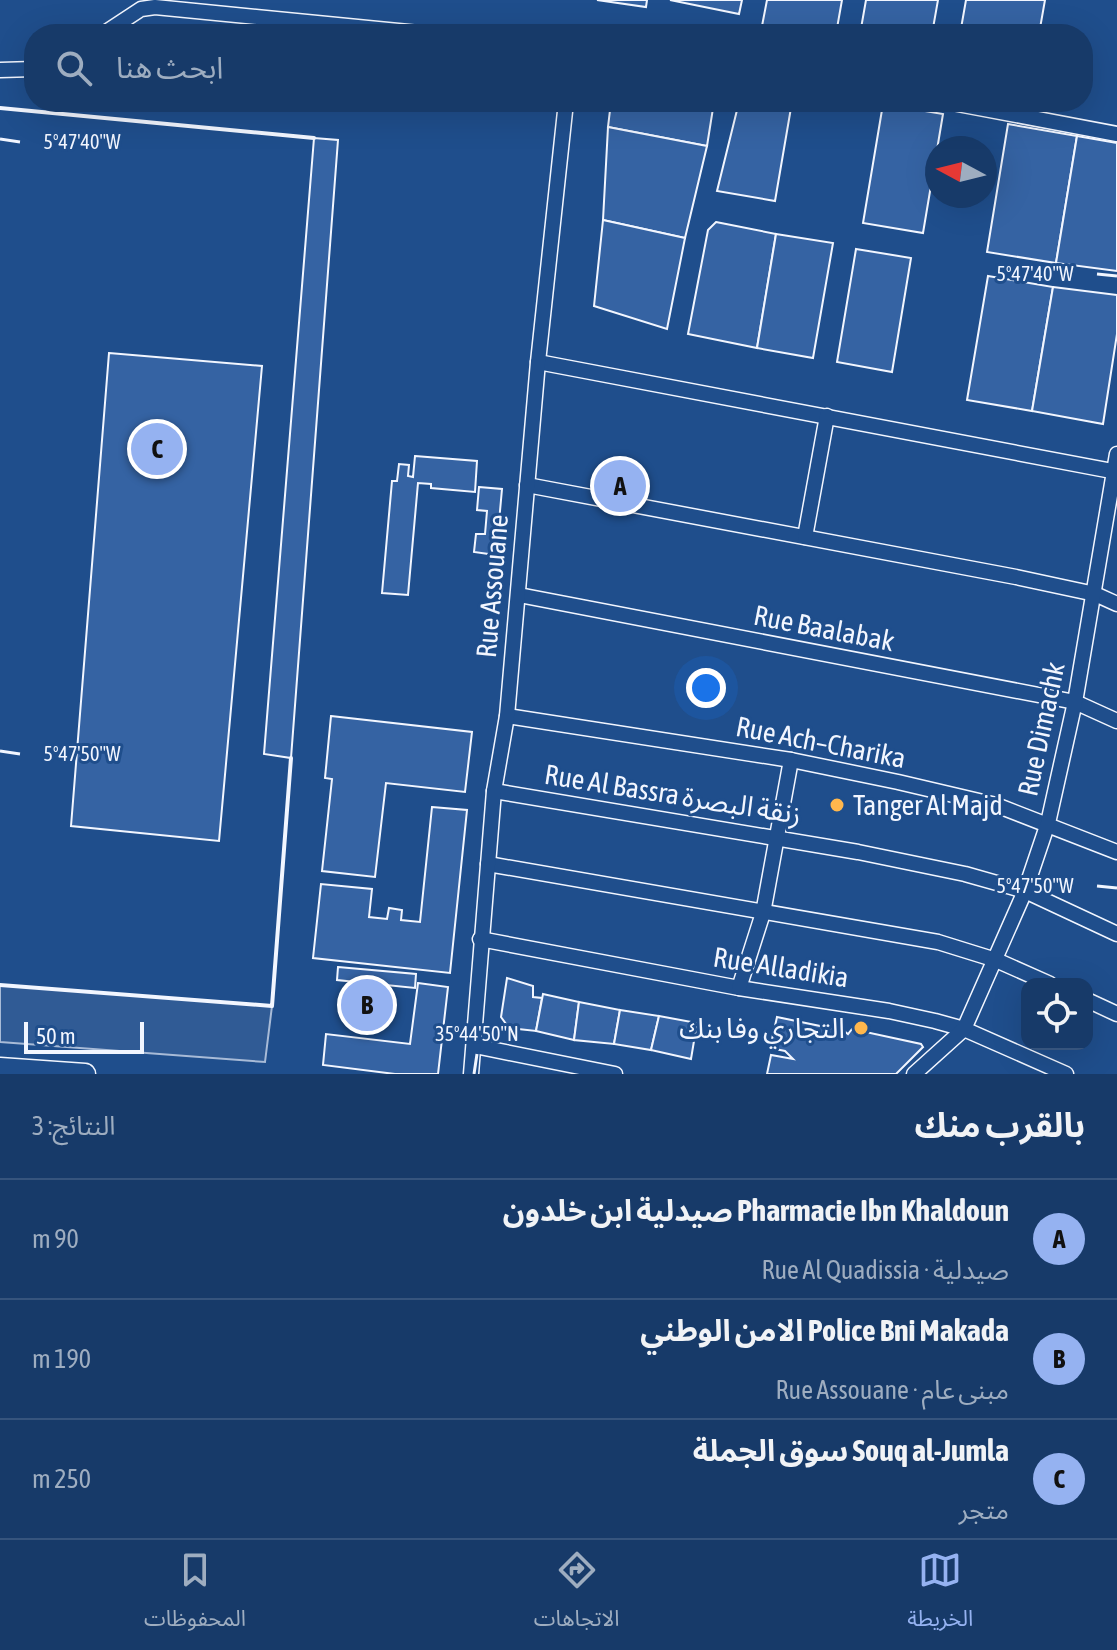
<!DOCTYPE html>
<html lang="ar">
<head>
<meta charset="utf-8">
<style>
  :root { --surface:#173a69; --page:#20416f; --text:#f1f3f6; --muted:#9eadc0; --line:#36547d; --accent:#95b2f1 }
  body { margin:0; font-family:"Asap Condensed","Noto Sans Arabic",sans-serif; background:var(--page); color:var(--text); direction:rtl }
  .controls { position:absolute; right:24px; bottom:24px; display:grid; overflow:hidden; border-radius:16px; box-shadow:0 8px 32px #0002 }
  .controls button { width:72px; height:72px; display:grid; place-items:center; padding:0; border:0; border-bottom:2px solid var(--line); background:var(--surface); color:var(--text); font:40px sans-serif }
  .compass { position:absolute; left:925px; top:136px; width:72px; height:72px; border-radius:50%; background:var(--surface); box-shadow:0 8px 32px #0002; rotate:277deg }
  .scale { position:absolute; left:24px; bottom:20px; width:120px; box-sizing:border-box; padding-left:8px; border:4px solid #f2f6ff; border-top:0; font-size:22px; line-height:28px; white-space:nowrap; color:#f2f6ff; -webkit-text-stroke:6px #1f4e8c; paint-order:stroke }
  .you { position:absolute; left:706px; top:688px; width:28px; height:28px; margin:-20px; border:6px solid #fff; border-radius:50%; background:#1a73e8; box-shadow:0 0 0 12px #1a73e833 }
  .badge { display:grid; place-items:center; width:52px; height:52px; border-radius:50%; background:var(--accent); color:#111; font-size:26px; font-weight:700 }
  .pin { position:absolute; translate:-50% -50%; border:4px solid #fff; box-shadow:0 2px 8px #0006 }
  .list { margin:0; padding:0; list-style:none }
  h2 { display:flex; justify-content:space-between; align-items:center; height:104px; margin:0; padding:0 32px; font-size:34px }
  h2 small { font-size:26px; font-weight:400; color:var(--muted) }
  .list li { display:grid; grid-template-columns:52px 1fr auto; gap:24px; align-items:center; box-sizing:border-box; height:120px; padding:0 32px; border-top:2px solid var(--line) }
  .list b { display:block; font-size:30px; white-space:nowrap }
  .list p { margin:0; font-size:26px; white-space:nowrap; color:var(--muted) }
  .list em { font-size:26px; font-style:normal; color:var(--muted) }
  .icon { flex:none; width:44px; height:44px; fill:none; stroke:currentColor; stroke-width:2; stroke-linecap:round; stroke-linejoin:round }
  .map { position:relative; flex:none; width:1117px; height:1074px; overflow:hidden; direction:ltr }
  .search { position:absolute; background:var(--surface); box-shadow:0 8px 32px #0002; left:24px; right:24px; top:24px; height:88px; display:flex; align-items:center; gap:20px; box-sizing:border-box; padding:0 28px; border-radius:32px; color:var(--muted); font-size:30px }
  .sheet { height:464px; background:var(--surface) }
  nav { display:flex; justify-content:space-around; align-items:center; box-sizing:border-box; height:112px; border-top:2px solid var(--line); background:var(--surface); font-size:22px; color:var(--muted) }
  nav a { display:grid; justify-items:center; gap:4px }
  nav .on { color:var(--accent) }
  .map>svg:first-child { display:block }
</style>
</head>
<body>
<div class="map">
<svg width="1117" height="1074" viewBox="0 0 1117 1074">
  <rect width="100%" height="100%" fill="#1f4e8c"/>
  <polygon fill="#305b95" stroke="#a8bbd7" stroke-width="2" points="0,985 272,1006 265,1062 0,1042"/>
  <g fill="#3563a3" stroke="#f2f6ff" stroke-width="2">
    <polygon points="597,0 647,0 646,7"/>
    <polygon points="670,0 742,0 739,14"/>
    <polygon points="767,0 842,0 836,34 806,34 762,26"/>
    <polygon points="866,0 938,0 932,34 860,34"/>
    <polygon points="966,0 1045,0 1039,34 960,34"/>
    <polygon points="611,102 714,102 707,146 608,127"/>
    <polygon points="739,102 792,102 775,201 717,191"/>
    <polygon points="883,104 943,114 923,233 863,223"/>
    <polygon points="1008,124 1077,136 1056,263 987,252"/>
    <polygon points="608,127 707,146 685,238 603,220"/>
    <polygon points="1077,136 1117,143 1117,271 1056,263"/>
    <polygon points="314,138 338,140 291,758 264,754"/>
    <polygon points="603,220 685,238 667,329 594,306"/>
    <polygon points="716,222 776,234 757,348 688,334 708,230"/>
    <polygon points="776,234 833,243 813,358 757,348"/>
    <polygon points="856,249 911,258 892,372 837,362"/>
    <polygon points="988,276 1053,287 1032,411 967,400"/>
    <polygon points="1053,287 1117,295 1117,334 1103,424 1032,411"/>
    <polygon points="109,353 262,366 219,841 71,826"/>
    <polygon points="415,456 477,461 475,492 431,488 431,484 418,483 408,595 382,593 392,481 397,481 399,464 409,465 408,476 413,477"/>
    <polygon points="479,487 502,489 496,555 474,552 476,534 485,534 487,511 477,510"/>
    <polygon points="331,716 472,732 465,792 386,783 375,877 322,871 332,779 325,778"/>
    <polygon points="432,807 467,810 450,973 313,958 321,884 372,889 369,917 387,919 389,908 402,910 401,920 420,922"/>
    <polygon points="338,967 416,974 415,988 337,980"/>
    <polygon points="507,978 533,986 533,997 542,998 536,1031 509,1028 501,1017"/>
    <polygon points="418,983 448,987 438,1074 395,1074 323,1065 326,1034 410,1044"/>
    <polygon points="543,994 579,1002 574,1040 536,1031"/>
    <polygon points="579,1002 620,1010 614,1044 574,1040"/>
    <polygon points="620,1010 659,1016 651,1050 614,1044"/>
    <polygon points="659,1016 697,1023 691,1059 651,1050"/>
    <polygon points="777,1017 844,1031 848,1034 852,1029 921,1044 923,1047 896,1074 767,1074 771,1055 793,1059 785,1051 770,1048"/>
  </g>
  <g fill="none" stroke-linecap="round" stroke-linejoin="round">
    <g stroke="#f2f6ff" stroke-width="17">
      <g id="street">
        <polyline points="103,34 141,9 155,7 429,34"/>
        <polyline points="0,70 34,69"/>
        <polyline points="947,102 1117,134"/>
        <polyline points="538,362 1117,472"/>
        <polyline points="527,485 1016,577 1095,594 1117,604"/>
        <polyline points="805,537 827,416"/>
        <polyline points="519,595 1075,702 1117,721"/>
        <polyline points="507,716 791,760 898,782 996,805 1117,852"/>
        <polyline points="494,791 858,852 965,874 1025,891 1117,934"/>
        <polyline points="488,864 938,942 996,960 1050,984"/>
        <polyline points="480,939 739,988 889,1011 935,1021 964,1029 1066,1074"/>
        <polyline points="739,988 763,913 791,760"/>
        <polyline points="1087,1000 1117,1014"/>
        <polyline points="475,1046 615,1074"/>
        <polyline points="471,1074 494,791 507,716 538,362 566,102"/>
        <polyline points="914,1074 964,1029 1025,891 1048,823 1075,702 1117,454"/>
      </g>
    </g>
    <g stroke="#f2f6ff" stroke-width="23">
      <polyline id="secondary" points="0,1068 85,1074"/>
    </g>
    <use href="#street" stroke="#1f4e8c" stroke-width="14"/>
    <use href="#secondary" stroke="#1f4e8c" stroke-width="20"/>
    <g stroke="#f2f6ff" stroke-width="4">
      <polyline points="0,108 314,138"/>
      <polyline points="0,985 272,1006 291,758"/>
    </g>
  </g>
  <path fill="none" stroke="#f2f6ff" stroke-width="3" d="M0,139L20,142M1097,274L1117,276M0,751L20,754M1097,886L1117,888M474,1074L477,1054"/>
  <g fill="#ffb74d" stroke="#1f4e8c" stroke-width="3">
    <circle cx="837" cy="805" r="8"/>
    <circle cx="861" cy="1028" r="8"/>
  </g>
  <g text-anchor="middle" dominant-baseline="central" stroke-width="6" stroke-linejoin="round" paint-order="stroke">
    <g font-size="28" fill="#f2f6ff" stroke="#1f4e8c">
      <text transform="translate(492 586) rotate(-85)">Rue Assouane</text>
      <text transform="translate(824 628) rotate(11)">Rue Baalabak</text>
      <text transform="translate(1041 729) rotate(-78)">Rue Dimachk</text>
      <text transform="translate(821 742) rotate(11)">Rue Ach–Charika</text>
      <text transform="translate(673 794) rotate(9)">Rue Al Bassra زنقة البصرة</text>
      <text transform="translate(781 967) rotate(9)">Rue Alladikia</text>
    </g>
    <g font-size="28" fill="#f2f6ff" stroke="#1f4e8c" text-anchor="start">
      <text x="853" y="805">Tanger Al Majd</text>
      <text x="845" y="1028" text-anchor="end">التجاري وفا بنك</text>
    </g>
  </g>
  <g font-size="20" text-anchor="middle" fill="#f2f6ff" stroke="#1f4e8c" stroke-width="6" stroke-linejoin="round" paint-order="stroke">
    <text x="82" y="149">5°47'40"W</text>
    <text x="1035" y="281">5°47'40"W</text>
    <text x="82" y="761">5°47'50"W</text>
    <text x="1035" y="893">5°47'50"W</text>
    <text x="477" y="1041">35°44'50"N</text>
  </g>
</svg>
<div class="controls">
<button><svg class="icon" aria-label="locate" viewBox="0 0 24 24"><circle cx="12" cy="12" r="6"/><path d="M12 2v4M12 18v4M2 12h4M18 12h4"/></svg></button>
</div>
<svg class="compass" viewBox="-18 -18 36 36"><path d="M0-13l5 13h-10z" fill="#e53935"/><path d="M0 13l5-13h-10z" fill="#9eadc0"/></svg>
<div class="scale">50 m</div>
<div class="you"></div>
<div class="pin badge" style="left:620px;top:486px">A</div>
<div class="pin badge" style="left:367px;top:1005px">B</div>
<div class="pin badge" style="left:157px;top:449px">C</div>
<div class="search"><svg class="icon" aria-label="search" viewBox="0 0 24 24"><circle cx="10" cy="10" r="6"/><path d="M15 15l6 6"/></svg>ابحث هنا</div>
</div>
<section class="sheet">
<h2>بالقرب منك<small>النتائج: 3</small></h2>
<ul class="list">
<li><span class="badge">A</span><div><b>Pharmacie Ibn Khaldoun صيدلية ابن خلدون</b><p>صيدلية · Rue Al Quadissia</p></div><em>90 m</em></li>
<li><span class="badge">B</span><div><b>Police Bni Makada الامن الوطني</b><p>مبنى عام · Rue Assouane</p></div><em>190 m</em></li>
<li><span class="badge">C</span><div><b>Souq al-Jumla سوق الجملة</b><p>متجر</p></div><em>250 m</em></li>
</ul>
</section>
<nav>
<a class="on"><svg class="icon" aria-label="map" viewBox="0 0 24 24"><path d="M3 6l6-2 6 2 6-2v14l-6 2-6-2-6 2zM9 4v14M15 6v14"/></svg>الخريطة</a>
<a><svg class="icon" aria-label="directions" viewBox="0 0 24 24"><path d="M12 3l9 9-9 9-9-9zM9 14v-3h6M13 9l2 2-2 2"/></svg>الاتجاهات</a>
<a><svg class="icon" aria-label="saved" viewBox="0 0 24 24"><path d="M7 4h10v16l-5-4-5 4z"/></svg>المحفوظات</a>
</nav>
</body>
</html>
